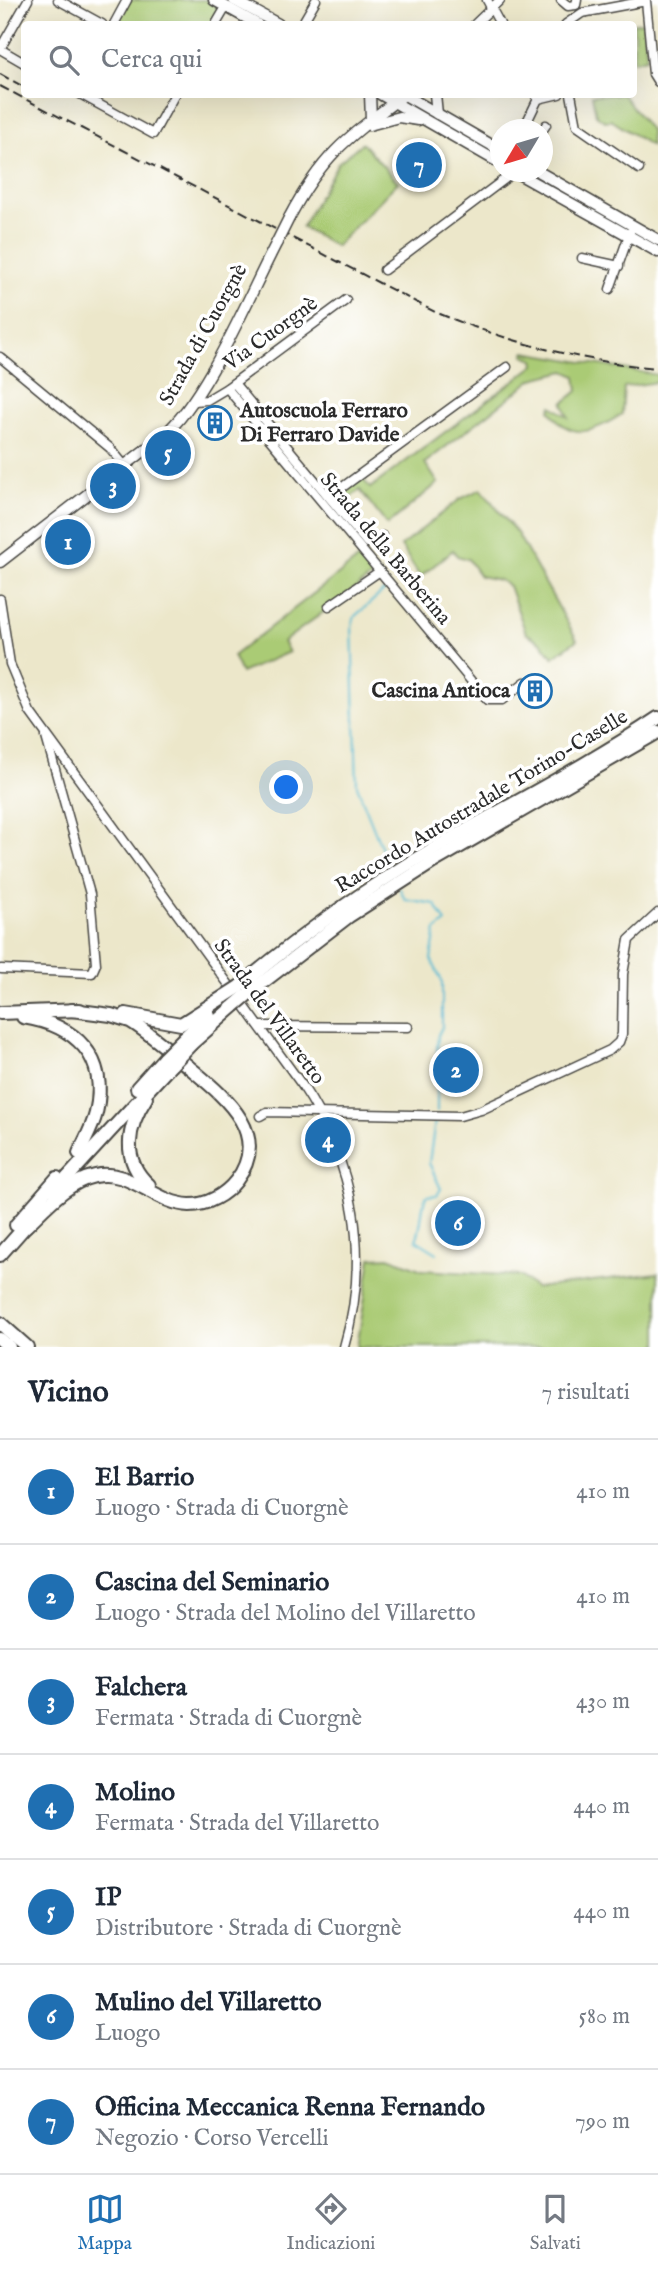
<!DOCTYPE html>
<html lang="it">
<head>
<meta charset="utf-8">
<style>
  :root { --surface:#fff; --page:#f2f2f3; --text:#1f2937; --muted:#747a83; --line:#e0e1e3; --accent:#1f6fb2 }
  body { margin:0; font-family:"IM FELL English",serif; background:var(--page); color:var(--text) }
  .compass { position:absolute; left:490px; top:119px; width:63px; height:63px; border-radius:50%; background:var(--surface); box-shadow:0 7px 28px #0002; rotate:232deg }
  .you { position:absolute; left:287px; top:788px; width:24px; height:24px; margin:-18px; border:5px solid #fff; border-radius:50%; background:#1a73e8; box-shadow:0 0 0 10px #1a73e833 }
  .badge { display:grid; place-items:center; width:46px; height:46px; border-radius:50%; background:var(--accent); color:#fff; font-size:23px; font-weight:700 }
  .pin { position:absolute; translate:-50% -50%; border:4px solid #fff; box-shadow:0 2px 7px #0006 }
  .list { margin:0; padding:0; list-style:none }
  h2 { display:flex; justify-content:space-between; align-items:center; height:91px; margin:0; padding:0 28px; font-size:30px }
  h2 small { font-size:23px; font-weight:400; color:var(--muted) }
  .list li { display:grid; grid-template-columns:46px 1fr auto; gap:21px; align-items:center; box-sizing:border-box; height:105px; padding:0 28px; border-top:2px solid var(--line) }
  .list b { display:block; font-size:26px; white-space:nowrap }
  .list p { margin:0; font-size:23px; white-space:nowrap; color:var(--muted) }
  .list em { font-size:23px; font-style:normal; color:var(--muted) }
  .icon { flex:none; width:38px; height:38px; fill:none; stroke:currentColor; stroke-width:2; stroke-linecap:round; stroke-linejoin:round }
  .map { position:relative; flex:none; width:658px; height:1347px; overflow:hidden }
  .search { position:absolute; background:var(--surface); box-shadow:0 7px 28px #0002; left:21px; right:21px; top:21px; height:77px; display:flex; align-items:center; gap:18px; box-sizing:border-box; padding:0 24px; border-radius:7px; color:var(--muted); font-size:26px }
  .sheet { height:826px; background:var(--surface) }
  nav { display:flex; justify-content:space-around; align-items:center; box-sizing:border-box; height:98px; border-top:2px solid var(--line); background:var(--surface); font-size:19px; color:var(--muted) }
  nav a { display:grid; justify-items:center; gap:4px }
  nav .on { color:var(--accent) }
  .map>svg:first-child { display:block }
</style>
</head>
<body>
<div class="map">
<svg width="658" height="1347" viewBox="0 0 658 1347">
  <rect width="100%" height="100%" fill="#fff"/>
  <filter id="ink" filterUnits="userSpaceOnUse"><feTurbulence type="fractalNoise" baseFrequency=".0143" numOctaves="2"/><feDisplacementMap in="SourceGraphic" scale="14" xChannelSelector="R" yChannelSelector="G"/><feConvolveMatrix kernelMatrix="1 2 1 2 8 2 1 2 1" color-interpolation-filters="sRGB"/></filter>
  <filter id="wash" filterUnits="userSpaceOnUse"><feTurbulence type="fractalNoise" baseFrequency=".00686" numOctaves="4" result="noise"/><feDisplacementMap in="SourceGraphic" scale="28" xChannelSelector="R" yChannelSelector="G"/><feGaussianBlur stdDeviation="1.57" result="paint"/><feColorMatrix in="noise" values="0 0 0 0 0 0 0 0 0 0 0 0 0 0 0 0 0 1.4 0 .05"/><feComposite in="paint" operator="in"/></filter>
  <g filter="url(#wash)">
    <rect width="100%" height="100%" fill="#ece7ca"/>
    <g fill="#aacb74" stroke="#6a7b50" stroke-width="2">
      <polygon points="129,0 207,0 221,8 212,24 116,24"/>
      <polygon points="643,22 647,58 634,61 634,24 628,24"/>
      <polygon points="592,95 623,95 650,130 651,146 611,120 605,121 596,115"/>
      <polygon points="362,143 398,182 336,246 302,227 338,163"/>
      <path d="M525,352L658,375V382L624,387L622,414C595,432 570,443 550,410L552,406L568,417L563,403L578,391L576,376L565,371L533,379L425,463L438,483L387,525L360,490L339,506L333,499L361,476L370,488L535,365L534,359L524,355Z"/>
      <polygon points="481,489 517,533 577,640 553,657 542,643 526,633 509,586 499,580 480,576 468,559 457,556 453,550 420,577 401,546 460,499"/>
      <polygon points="361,557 375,574 283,642 289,652 241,673 233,656"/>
      <polygon points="389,1257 422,1270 520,1276 536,1288 658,1273 658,1347 357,1347 371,1258"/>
    </g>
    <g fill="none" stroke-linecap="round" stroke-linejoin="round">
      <g stroke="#55bad3" stroke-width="2">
        <polyline points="385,590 355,616 352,625 357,786 390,869"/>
        <polyline points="400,889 405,899 435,904 446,922 436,930 431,959 442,981 442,1027 438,1035 437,1052 437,1111"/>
        <path d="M435,1121L429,1163L441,1189L437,1195L426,1196C420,1210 423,1225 416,1240L437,1253"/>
      </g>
    </g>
  </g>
  <g filter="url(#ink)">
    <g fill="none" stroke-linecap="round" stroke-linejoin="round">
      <g stroke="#484743" stroke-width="11">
        <g id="minor">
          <polyline points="58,0 102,24"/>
          <polyline points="487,0 500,24"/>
          <polyline points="561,0 568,6 576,5 577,0"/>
          <polyline points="114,24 127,0"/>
          <polyline points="216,24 226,7"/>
          <polyline points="302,24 316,0"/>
          <polyline points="475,24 500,0"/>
          <polyline points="566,24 582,13 646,1 653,74 658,82"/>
          <polyline points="24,63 0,49 28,0"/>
          <polyline points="80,94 153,134 175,94"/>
          <polyline points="571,94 577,126 639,169"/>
          <polyline points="538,99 559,94"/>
          <polyline points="523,130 538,99 535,94"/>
          <polyline points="542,131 546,125"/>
          <polyline points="582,258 619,266"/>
          <polyline points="384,270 514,172"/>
          <polyline points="610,289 630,232"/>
          <polyline points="0,357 110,448 125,466"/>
          <polyline points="234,383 367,543 382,536"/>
          <polyline points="227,388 487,700 502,700 525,682"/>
          <polyline points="194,401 207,400 227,388 346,300"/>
          <polyline points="329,497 507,367"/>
          <path d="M0,599L10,664L30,712L302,1085C355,1165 371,1255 344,1347"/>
          <polyline points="329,606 380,571"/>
          <polyline points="1,969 92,973 96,964 90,894 46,737"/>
          <polyline points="260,1026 408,1027"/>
          <polyline points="260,1116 267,1112 460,1116 481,1110 610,1050 619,1042 622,1034 623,974 629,940 658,913"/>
        </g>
      </g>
      <g stroke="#484743" stroke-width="13">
        <g id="major">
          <polyline points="214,0 257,24"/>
          <polyline points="234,0 278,24"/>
          <polyline points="370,94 371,120"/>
          <polyline points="380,94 500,163"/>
          <polyline points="403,94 500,150"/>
          <polyline points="435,94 437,114"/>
          <polyline points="369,125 399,117 418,120"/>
          <polyline points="515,172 658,252"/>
          <polyline points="539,172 658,240"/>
          <path d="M289,218C323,154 347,138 404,95"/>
          <path d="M0,562L163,436C208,397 248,297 277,242"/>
        </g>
      </g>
      <g stroke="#484743" stroke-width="16">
        <g id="highway">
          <path d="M239,987C299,936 364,890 431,850C507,806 585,767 658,718"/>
          <polyline points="254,989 349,916 433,862 658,732"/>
          <polyline points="0,1013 80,1010"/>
          <polyline points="126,1014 181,1024 225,996"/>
          <path d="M23,1017C75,1025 109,1056 96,1113C93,1126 85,1140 79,1153"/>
          <polyline points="184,1038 209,1015"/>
          <polyline points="191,1044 234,1006"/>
          <polyline points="137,1088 164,1058"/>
          <path d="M146,1098C127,1127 121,1160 149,1185"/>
          <polyline points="55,1191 172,1064"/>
          <polyline points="16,1225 57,1178"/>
          <path d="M26,1226C46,1207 67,1182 95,1176C130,1168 155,1204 190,1205C207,1205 225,1195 236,1181C273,1133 222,1095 189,1067C170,1051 151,1034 130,1021L111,1015L72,1010"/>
          <polyline points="0,1255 30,1221"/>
          <polyline points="0,1323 27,1347"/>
          <polyline points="0,1339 9,1347"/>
        </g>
      </g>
      <use href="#minor" stroke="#fff" stroke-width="8"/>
      <use href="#major" stroke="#fff" stroke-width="10"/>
      <use href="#highway" stroke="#fff" stroke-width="12"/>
      <g stroke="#2b2b2b" stroke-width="2" stroke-dasharray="10 5" stroke-linecap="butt">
        <polyline points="0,74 24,87"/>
        <path d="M0,86L435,312C506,341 581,362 658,368"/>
      </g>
      <g stroke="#484743" stroke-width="13" stroke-linecap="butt">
        <polyline id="major-bridge" points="277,242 289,218"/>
      </g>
      <g stroke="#484743" stroke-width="16" stroke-linecap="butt">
        <g id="highway-bridge">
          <polyline points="225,996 239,987"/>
          <polyline points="234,1006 254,989"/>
          <polyline points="164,1058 184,1038"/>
          <polyline points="172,1064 191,1044"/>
        </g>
      </g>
      <use href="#major-bridge" stroke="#fff" stroke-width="10"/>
      <use href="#highway-bridge" stroke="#fff" stroke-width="12"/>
    </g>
  </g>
  <defs>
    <g id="building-ring" transform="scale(1.75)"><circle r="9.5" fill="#fff" stroke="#1f6fb2" stroke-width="1.5"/><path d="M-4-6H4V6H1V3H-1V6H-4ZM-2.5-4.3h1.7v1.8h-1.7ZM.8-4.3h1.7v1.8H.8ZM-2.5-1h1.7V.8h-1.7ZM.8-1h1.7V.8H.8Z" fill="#1f6fb2"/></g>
  </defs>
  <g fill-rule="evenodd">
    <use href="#building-ring" x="215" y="423"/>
    <use href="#building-ring" x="535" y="691"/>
  </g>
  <g text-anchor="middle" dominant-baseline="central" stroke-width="7" stroke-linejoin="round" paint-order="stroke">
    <g font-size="21" fill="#2b2b2b" stroke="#fff">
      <text transform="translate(271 334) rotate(-36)">Via Cuorgnè</text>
      <text transform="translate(204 335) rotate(-61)">Strada di Cuorgnè</text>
      <text transform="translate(385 549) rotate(50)">Strada della Barberina</text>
      <text transform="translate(482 802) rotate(-31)">Raccordo Autostradale Torino-Caselle</text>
      <text transform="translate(269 1012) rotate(54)">Strada del Villaretto</text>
    </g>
    <g font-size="21" font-weight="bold" fill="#2b2b2b" stroke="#fff" text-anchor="start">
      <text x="240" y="411">Autoscuola Ferraro<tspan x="240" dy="24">Di Ferraro Davide</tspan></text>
      <text x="510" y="691" text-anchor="end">Cascina Antioca</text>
    </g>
  </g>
</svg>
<svg class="compass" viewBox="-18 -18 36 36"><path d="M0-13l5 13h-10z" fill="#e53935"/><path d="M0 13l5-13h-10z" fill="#747a83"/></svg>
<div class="you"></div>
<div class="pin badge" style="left:68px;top:542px">1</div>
<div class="pin badge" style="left:456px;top:1070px">2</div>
<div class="pin badge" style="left:113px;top:486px">3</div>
<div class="pin badge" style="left:328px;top:1140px">4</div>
<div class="pin badge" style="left:168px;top:453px">5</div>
<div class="pin badge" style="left:458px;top:1223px">6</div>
<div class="pin badge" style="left:419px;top:165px">7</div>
<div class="search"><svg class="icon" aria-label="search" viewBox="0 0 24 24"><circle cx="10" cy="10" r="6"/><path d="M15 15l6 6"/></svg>Cerca qui</div>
</div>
<section class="sheet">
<h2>Vicino<small>7 risultati</small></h2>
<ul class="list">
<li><span class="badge">1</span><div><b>El Barrio</b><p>Luogo · Strada di Cuorgnè</p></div><em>410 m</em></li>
<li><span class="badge">2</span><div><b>Cascina del Seminario</b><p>Luogo · Strada del Molino del Villaretto</p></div><em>410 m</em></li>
<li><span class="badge">3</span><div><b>Falchera</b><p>Fermata · Strada di Cuorgnè</p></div><em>430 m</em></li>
<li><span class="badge">4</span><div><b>Molino</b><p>Fermata · Strada del Villaretto</p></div><em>440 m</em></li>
<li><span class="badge">5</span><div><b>IP</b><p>Distributore · Strada di Cuorgnè</p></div><em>440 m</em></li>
<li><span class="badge">6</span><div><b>Mulino del Villaretto</b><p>Luogo</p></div><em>580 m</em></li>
<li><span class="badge">7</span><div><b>Officina Meccanica Renna Fernando</b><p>Negozio · Corso Vercelli</p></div><em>790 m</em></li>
</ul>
</section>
<nav>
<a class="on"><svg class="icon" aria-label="map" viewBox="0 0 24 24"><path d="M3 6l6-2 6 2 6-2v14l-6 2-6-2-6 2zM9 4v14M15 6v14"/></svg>Mappa</a>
<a><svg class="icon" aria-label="directions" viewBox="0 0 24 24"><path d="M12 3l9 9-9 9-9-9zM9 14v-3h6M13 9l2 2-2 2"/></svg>Indicazioni</a>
<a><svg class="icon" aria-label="saved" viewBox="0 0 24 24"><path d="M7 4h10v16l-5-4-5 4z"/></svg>Salvati</a>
</nav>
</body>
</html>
